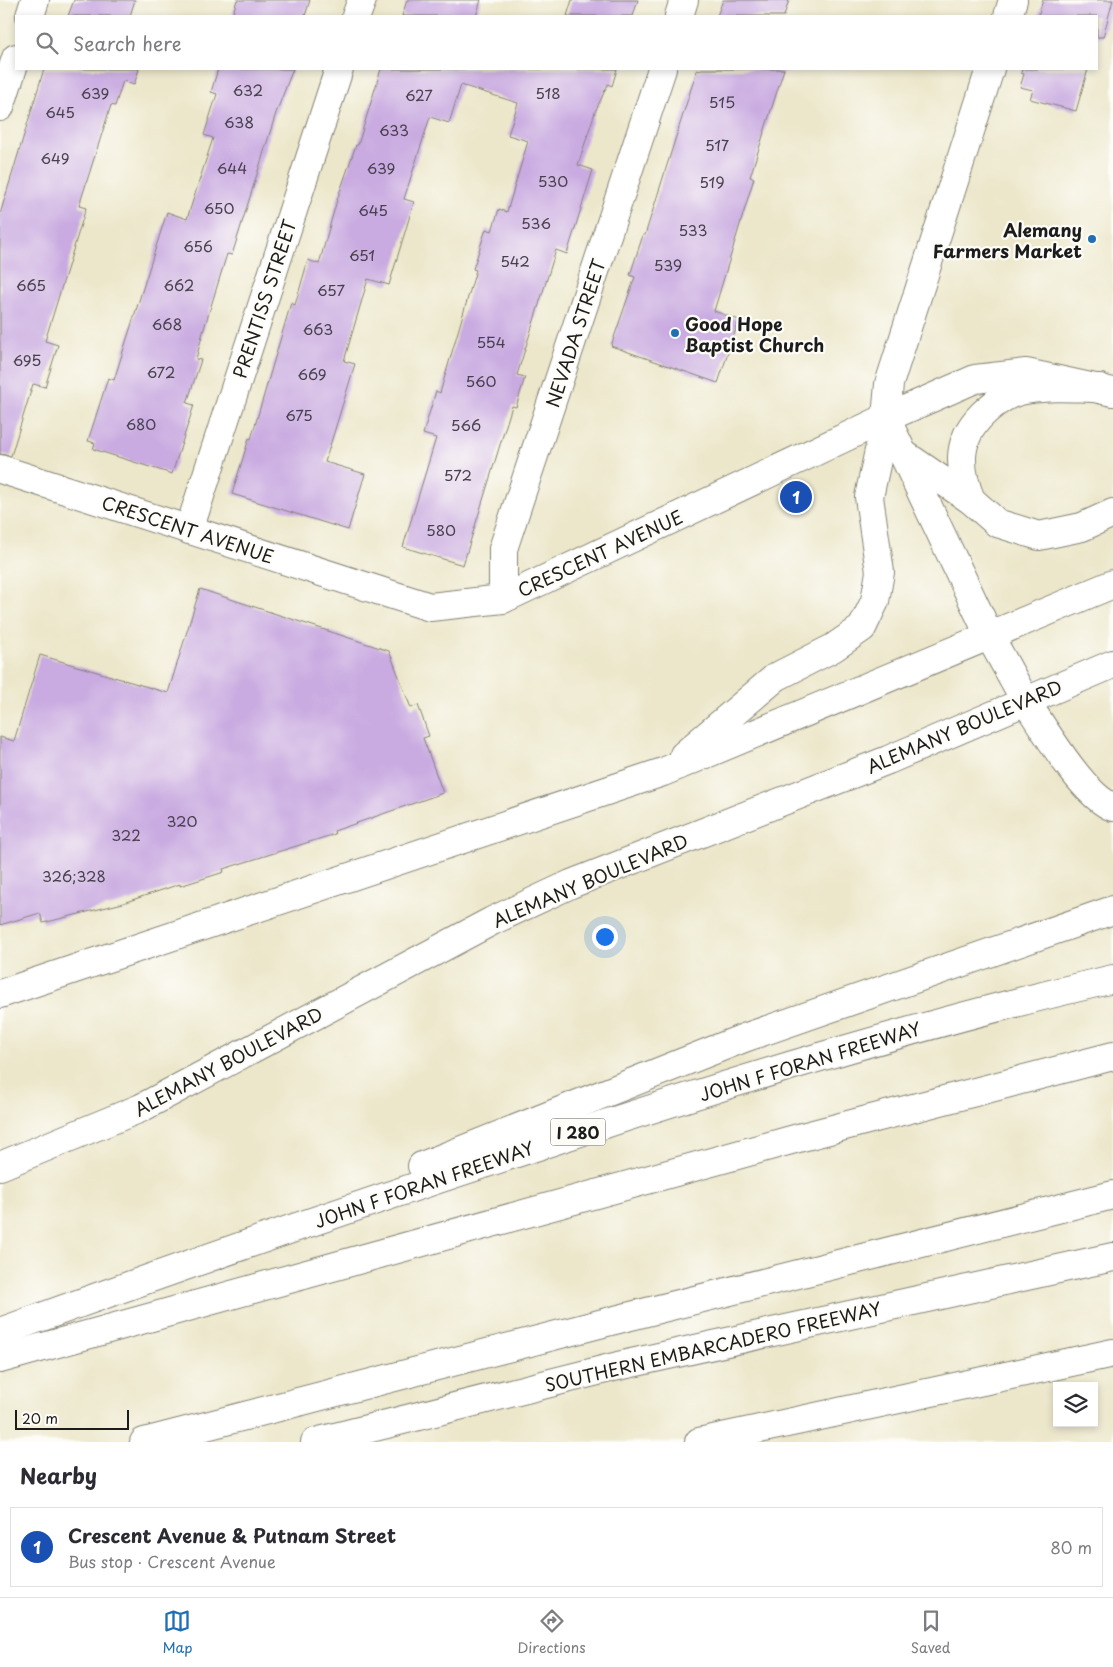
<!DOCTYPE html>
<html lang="en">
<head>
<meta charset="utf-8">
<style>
  :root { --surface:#fff; --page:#f7f7f7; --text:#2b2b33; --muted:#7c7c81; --line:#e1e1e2; --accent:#1f6fb2 }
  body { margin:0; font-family:"Playpen Sans",sans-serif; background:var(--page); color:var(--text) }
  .controls { position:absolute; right:15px; bottom:15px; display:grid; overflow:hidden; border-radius:0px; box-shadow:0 2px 8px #0003 }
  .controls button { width:45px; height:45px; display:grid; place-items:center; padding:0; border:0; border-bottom:1px solid var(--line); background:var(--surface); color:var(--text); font:25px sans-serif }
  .scale { position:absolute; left:15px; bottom:12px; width:114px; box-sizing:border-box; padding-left:5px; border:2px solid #1c1c1c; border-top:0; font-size:14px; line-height:18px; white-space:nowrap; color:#1c1c1c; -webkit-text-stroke:4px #fdfcf7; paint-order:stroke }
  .you { position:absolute; left:604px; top:936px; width:18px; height:18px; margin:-12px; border:4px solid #fff; border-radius:50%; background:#1a73e8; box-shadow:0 0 0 8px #1a73e833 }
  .badge { display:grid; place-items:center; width:32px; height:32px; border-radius:50%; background:var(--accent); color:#fff; font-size:16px; font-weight:700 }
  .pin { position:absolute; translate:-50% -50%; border:2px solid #fff; box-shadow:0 1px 5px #0006 }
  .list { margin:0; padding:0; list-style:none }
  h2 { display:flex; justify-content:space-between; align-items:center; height:65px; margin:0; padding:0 20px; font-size:21px }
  h2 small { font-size:16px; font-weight:400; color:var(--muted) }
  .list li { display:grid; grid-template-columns:32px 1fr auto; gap:15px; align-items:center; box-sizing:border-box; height:80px; margin:0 10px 10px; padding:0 10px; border:1px solid var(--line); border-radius:0px }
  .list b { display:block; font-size:19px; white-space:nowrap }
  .list p { margin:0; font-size:16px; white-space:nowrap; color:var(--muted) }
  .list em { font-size:16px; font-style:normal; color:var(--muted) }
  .icon { flex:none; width:28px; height:28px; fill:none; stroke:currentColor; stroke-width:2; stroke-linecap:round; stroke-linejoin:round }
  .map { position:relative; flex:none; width:1113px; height:1442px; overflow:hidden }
  .search { position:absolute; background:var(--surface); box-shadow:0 2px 8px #0003; left:15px; right:15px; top:15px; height:55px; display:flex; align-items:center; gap:12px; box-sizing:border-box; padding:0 18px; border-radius:0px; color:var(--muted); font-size:19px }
  .sheet { height:155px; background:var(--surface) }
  nav { display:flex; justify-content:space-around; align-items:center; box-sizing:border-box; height:70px; border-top:1px solid var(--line); background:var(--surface); font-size:14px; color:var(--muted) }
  nav a { display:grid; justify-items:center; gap:2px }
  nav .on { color:var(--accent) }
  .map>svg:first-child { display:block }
</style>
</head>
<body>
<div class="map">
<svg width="1113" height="1442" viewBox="0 0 1113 1442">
  <rect width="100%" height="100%" fill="#fdfcf7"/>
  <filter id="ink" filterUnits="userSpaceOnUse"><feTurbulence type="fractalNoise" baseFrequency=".02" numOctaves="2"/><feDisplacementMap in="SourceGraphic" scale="10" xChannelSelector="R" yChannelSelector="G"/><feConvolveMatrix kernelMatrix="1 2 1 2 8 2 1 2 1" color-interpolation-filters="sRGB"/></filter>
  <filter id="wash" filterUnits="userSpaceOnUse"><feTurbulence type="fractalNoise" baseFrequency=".0096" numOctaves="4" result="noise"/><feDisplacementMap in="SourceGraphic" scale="20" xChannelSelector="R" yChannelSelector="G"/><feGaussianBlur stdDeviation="1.12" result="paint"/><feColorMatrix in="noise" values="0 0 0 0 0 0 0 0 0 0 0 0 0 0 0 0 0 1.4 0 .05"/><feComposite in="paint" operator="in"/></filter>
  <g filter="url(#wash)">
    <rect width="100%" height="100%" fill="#ece7cb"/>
    <g id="blocks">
      <g fill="#c9aae1">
        <polygon points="74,0 135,0 130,16 68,16"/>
        <polygon points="237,0 310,0 305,16 232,16"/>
        <polygon points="407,0 481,0 476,16 402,16"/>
        <polygon points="572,0 638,0 633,16 567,16"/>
        <polygon points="723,0 789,0 784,16 717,16"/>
        <polygon points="1043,0 1113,0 1103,37 1097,37 1097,16 1038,16"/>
        <polygon points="44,69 139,69 134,85 123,81 115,106 111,105 79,206 86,208 45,341 58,345 45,387 33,384 11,456 0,454 0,214"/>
        <polygon points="218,69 293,69 276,113 232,255 227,254 203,332 196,359 201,360 187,403 194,405 172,474 93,449 95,443 88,441 108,378 114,380 167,212 187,219 213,138 204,135 217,94 211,92"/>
        <polygon points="381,69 617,69 612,86 608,84 595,112 578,165 593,170 567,254 556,250 517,375 525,377 516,407 512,406 463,565 403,547 436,438 423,434 436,391 440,393 476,270 473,269 486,229 492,231 499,209 507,212 528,141 508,135 518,103 461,85 449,123 430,117 404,199 414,202 389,285 368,279 344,361 355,364 325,462 365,474 348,530 232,494 249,438 251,439 291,303 295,305 308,260 319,264 337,200 356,145 358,145"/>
        <polygon points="701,69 784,69 750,177 754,178 714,311 739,320 718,383 611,346 635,277 630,275 643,235 645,235 697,70 700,71"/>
        <polygon points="1022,69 1088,69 1076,111 1030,99 1033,90 1020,87 1024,74 1021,73"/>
        <polygon points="200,589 389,651 411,708 418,705 429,736 423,738 443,793 334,831 335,834 223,869 224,872 180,886 180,884 123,903 43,923 40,913 0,925 0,737 14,741 40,655 168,693"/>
      </g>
    </g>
  </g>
  <g filter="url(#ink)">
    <use href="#blocks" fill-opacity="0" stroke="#848274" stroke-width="1"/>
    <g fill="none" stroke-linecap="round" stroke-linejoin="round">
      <g stroke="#848274" stroke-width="30">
        <g id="minor">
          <polyline points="30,16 35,0"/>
          <polyline points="356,16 362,0"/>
          <polyline points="679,16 684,0"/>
          <polyline points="1008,16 1013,0"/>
          <polyline points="0,107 16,58"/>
          <polyline points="0,469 430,607 503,599 886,418 975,379 1026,373 1113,392"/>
          <polyline points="189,530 339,69"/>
          <polyline points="503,599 503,549 662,69"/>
          <polyline points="990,637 886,418 889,384 990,69"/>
        </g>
      </g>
      <g stroke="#848274" stroke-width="30">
        <g id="major">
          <polyline points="902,453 971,500 997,523 1039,536 1082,527 1113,513"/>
          <path d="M971,500C957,465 957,436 987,410C996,402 1008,394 1020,391C1046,385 1073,388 1100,388"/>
          <polyline points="990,637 1025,700"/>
          <polyline points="684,755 776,677 833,648 862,628 875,601 880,572 869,497 886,418"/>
          <polyline points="0,994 663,772 1113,584"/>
          <polyline points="0,1166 141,1108 492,921 571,884 888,760 1113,664"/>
        </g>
      </g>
      <g stroke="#848274" stroke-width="30">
        <g id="highway">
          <path d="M1025,700C1043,727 1084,797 1113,807"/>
          <polyline points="422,1166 744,1038 1113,910"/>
          <path d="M0,1332C179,1267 358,1205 538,1146C728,1083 919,1024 1113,979"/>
          <polyline points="0,1359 802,1137 1113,1056"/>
          <polyline points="144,1442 607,1322 1113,1195"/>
          <polyline points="315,1442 618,1366 1113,1257"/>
          <polyline points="699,1442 1113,1353"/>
        </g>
      </g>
      <use href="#minor" stroke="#fff" stroke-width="28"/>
      <use href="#major" stroke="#fff" stroke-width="28"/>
      <use href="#highway" stroke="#fff" stroke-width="28"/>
    </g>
  </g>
  <g fill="#1f6fb2" stroke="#fdfcf7" stroke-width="2">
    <circle cx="1092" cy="239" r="5"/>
    <circle cx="675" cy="333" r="5"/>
  </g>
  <g text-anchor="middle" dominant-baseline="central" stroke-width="4.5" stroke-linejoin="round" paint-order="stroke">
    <g font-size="15" fill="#47404d">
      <text x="248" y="89">632</text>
      <text x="95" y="92">639</text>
      <text x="548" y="92">518</text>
      <text x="419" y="94">627</text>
      <text x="722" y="101">515</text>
      <text x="60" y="111">645</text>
      <text x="239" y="121">638</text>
      <text x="394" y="129">633</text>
      <text x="717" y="144">517</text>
      <text x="55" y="157">649</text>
      <text x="232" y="167">644</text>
      <text x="381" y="167">639</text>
      <text x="553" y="180">530</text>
      <text x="712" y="181">519</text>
      <text x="219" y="207">650</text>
      <text x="373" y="209">645</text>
      <text x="536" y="222">536</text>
      <text x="693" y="229">533</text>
      <text x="198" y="245">656</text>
      <text x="362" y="254">651</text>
      <text x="515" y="260">542</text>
      <text x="668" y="264">539</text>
      <text x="31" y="284">665</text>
      <text x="179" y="284">662</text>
      <text x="331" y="289">657</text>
      <text x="167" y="323">668</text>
      <text x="318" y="328">663</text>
      <text x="491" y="341">554</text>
      <text x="27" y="359">695</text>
      <text x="161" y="371">672</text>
      <text x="312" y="373">669</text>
      <text x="481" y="380">560</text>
      <text x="299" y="414">675</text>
      <text x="141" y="423">680</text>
      <text x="466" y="424">566</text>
      <text x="458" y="474">572</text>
      <text x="441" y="529">580</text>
      <text x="182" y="820">320</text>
      <text x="126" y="834">322</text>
      <text x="74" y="875">326;328</text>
    </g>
    <rect fill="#fdfcf7" stroke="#605f5e" stroke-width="1" x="550.5" y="1118.5" width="55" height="27" rx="4"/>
    <g font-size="16" font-weight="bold" fill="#1c1c1c">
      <text x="578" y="1132">I 280</text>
    </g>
    <g font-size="18" font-weight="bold" fill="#1c1c1c" stroke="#fdfcf7" text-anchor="end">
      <text x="1082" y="229">Alemany<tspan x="1082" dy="21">Farmers Market</tspan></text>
      <text x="685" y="323" text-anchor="start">Good Hope<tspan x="685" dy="21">Baptist Church</tspan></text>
    </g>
    <g font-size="18" fill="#1c1c1c" stroke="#fdfcf7">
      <text transform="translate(264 299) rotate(-72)">PRENTISS STREET</text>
      <text transform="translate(575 333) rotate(-72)">NEVADA STREET</text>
      <text transform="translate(188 529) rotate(18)">CRESCENT AVENUE</text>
      <text transform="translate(600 553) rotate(-25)">CRESCENT AVENUE</text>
      <text transform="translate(964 726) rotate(-23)">ALEMANY BOULEVARD</text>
      <text transform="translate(590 880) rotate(-23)">ALEMANY BOULEVARD</text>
      <text transform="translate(228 1061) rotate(-28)">ALEMANY BOULEVARD</text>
      <text transform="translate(810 1061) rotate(-17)">JOHN F FORAN FREEWAY</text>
      <text transform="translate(424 1184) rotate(-19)">JOHN F FORAN FREEWAY</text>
      <text transform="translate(713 1346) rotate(-13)">SOUTHERN EMBARCADERO FREEWAY</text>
    </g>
  </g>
</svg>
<div class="controls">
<button><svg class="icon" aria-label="layers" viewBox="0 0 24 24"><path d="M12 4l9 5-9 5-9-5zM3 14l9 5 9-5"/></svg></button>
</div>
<div class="scale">20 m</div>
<div class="you"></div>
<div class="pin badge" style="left:796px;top:497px;background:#1a4fb4">1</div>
<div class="search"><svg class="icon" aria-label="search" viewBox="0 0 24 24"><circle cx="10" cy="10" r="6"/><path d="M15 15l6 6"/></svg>Search here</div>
</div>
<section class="sheet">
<h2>Nearby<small></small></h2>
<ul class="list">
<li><span class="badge" style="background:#1a4fb4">1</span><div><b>Crescent Avenue &amp; Putnam Street</b><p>Bus stop · Crescent Avenue</p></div><em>80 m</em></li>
</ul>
</section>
<nav>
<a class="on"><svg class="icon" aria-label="map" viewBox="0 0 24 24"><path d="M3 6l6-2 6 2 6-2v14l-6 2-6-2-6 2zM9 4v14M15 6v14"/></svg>Map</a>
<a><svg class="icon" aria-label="directions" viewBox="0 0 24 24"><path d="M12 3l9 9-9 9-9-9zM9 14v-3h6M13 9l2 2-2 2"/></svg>Directions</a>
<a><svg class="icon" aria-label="saved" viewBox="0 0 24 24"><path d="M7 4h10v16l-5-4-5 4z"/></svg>Saved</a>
</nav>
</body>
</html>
